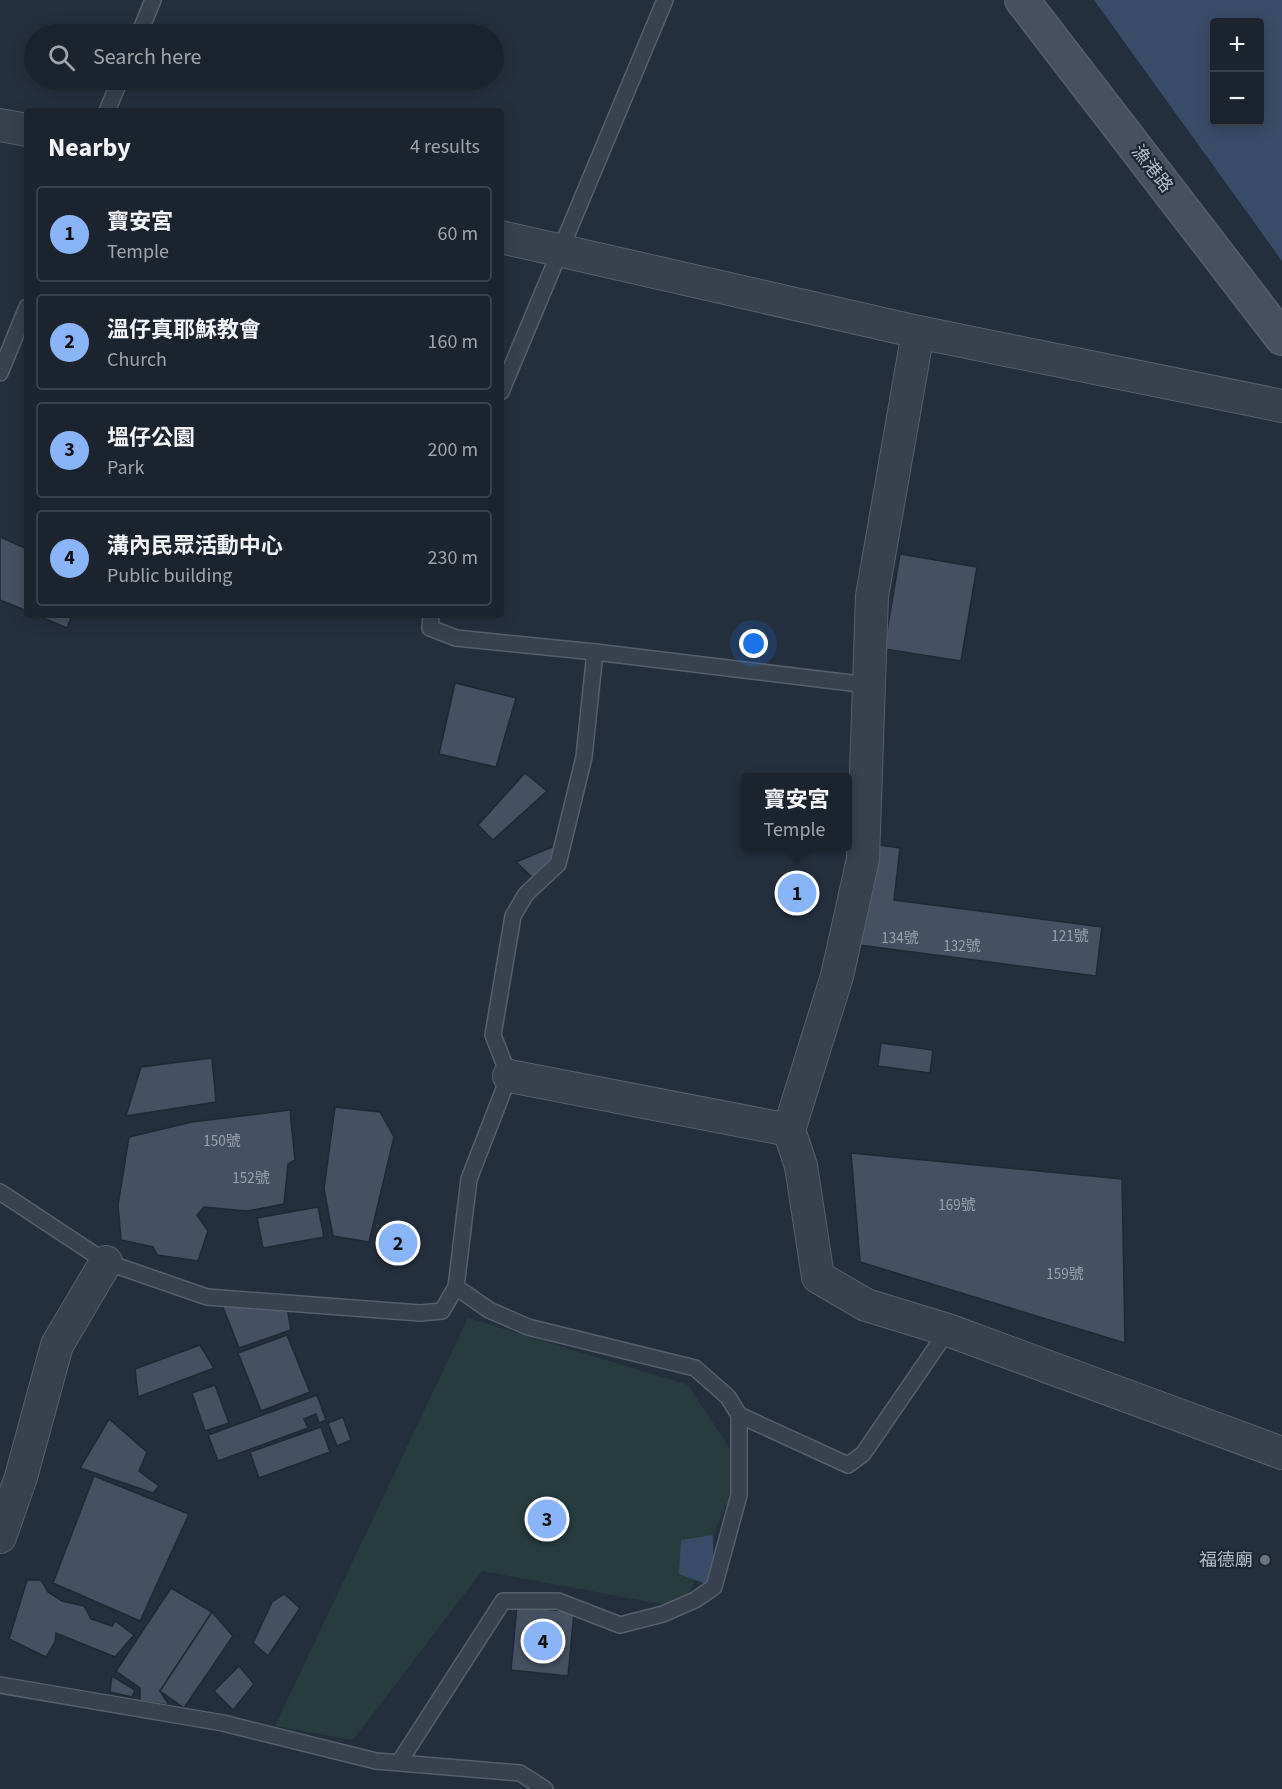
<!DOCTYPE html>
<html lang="en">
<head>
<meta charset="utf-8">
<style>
  :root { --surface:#1b232e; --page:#242b36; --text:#f1f3f6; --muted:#a0a4aa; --line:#39404a; --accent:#8ab4f8 }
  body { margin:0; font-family:"Source Sans 3","Noto Sans TC",sans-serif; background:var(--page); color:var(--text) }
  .controls { position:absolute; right:18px; top:18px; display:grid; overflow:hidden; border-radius:6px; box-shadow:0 3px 15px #0003 }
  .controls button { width:54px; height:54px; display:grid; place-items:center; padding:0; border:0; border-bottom:2px solid var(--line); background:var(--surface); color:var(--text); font:30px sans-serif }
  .you { position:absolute; left:754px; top:644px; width:21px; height:21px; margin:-15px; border:4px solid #fff; border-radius:50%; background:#1a73e8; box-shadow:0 0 0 9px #1a73e833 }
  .badge { display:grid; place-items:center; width:39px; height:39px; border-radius:50%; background:var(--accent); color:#111; font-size:20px; font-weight:700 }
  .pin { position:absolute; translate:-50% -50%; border:3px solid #fff; box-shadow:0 2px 6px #0006 }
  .popup { position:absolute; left:741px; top:773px; width:111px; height:78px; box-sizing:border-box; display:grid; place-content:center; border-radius:6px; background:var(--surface); filter:drop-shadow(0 2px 4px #0005); font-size:20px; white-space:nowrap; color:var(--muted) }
  .popup b { font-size:22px; color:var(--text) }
  .popup::after { content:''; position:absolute; left:50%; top:100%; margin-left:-12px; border:12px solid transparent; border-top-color:var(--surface) }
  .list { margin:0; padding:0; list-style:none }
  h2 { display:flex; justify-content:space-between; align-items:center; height:78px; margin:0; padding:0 24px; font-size:26px }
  h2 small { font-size:20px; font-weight:400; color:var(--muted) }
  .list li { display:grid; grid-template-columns:39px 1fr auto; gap:18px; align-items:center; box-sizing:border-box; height:96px; margin:0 12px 12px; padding:0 12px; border:2px solid var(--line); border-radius:6px }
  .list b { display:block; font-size:22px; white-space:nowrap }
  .list p { margin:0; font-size:20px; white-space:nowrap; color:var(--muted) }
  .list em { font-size:20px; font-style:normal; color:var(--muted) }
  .icon { flex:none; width:33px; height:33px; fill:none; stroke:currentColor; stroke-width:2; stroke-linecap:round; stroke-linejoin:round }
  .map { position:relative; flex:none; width:1282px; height:1789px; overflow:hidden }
  .search { position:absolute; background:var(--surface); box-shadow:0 3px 15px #0003; left:24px; top:24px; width:480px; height:66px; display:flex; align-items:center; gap:15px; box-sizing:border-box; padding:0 21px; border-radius:33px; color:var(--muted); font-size:22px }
  .panel { position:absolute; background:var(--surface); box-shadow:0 3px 15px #0003; left:24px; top:108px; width:480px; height:510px; border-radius:6px }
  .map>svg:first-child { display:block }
</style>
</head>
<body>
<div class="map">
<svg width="1282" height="1789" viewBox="0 0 1282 1789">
  <rect width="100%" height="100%" fill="#242f3e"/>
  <polygon fill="#263c3f" points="468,1318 688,1385 742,1467 683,1608 482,1571 353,1740 275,1726"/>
  <g fill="#394c67" fill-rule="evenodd">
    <path d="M1094,0H1282V261ZM1214,22H1260V122H1214Z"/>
    <polygon points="713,1535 714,1587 679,1574 681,1540"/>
  </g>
  <g fill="#455162" stroke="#1f2835" stroke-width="1.5">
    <polygon points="0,537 27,549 27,611 0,600"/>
    <polygon points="900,554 977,567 961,661 884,649"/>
    <polygon points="36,615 72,615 67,628"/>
    <polygon points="455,683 516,698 496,767 439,754"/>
    <polygon points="525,773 547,791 493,840 478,825"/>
    <polygon points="562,843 558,864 533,878 516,862"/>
    <polygon points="872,844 900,848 894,900 1102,927 1096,976 859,945"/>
    <polygon points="881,1043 933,1050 930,1073 878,1066"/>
    <polygon points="212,1058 216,1102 126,1116 141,1067"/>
    <polygon points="335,1107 380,1112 394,1137 369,1242 333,1236 324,1189"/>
    <polygon points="290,1110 295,1160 288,1164 284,1204 247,1211 204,1207 197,1215 208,1231 198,1261 157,1255 153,1247 121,1240 118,1205 129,1137 192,1122"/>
    <polygon points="851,1153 1122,1179 1125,1343 860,1262"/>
    <polygon points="318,1207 324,1237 263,1248 257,1218"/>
    <polygon points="221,1302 287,1307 291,1330 239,1348"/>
    <polygon points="287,1335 310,1392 261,1411 238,1353"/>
    <polygon points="200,1345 214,1368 138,1397 135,1369"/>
    <polygon points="215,1385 229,1423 205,1431 192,1393"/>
    <polygon points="317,1395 326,1420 319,1423 316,1414 304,1419 308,1428 218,1461 208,1435"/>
    <polygon points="343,1417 351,1440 337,1446 328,1423"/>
    <polygon points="109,1419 147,1452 139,1471 159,1486 153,1493 80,1468"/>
    <polygon points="321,1427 330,1452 259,1478 250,1452"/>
    <polygon points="94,1476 189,1514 140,1621 53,1583"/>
    <polygon points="27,1580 41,1580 48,1592 62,1601 84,1606 91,1619 112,1626 115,1621 134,1635 115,1657 56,1633 55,1642 46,1657 9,1639"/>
    <polygon points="171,1588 212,1612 160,1691 169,1705 140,1701 140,1688 116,1671"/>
    <polygon points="284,1594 300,1608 268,1656 253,1643 272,1602"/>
    <polygon points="517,1606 574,1612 568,1676 511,1670"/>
    <polygon points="212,1612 233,1636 184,1708 160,1691"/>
    <polygon points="239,1666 254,1684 233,1710 214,1691"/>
    <polygon points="112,1676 135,1690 132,1697 110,1692"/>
  </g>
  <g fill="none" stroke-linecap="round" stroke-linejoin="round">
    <g stroke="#565f6c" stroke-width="18">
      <g id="lane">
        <polyline points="139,34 153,0"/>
        <polyline points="107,111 120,80"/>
        <polyline points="0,373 27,307"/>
        <polyline points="501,392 665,0"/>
        <polyline points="595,652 868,685"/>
        <polyline points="0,1192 106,1262 207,1297 420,1313 442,1311 456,1287"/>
        <polyline points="739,1415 848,1465 863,1454 948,1330"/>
        <polyline points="0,1685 223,1723 376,1761 520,1773 545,1789"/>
        <polyline points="400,1761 503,1601 558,1601 620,1625 663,1614 695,1600 714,1587 739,1495 739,1415 728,1397 695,1368 528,1327 489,1310 456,1287 469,1179 509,1076 493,1035 513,916 526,894 558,864 584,757 595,652 456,638 430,628 431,615"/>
      </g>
    </g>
    <g stroke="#565f6c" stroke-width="34">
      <g id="street">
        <polyline points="0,125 27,130"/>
        <polyline points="501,237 918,332 1282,406"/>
        <polyline points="918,332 872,596 863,859 837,976 789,1130 801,1166 818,1277 866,1305 948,1330 1282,1453"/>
        <polyline points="509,1076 789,1130"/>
        <polyline points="0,1537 21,1477 57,1345 106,1262"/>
      </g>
    </g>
    <g stroke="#565f6c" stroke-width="36">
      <polyline id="secondary" points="1022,0 1282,338"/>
    </g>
    <use href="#lane" stroke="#38414e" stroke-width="15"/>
    <use href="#street" stroke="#38414e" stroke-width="32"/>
    <use href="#secondary" stroke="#465061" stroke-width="33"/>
  </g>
  <circle fill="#6b7280" stroke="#1d2633" stroke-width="2" cx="1265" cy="1560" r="6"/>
  <g text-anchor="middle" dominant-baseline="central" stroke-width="4.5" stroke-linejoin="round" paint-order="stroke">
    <g font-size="15" fill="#98a1af">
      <text x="1070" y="936">121號</text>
      <text x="900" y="938">134號</text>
      <text x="962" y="946">132號</text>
      <text x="222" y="1141">150號</text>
      <text x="251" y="1178">152號</text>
      <text x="957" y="1205">169號</text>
      <text x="1065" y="1274">159號</text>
    </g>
    <g font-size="18" fill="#b4bcc9" stroke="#1d2633">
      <text transform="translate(1152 169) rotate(52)">漁港路</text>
    </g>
    <g font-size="18" fill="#b4bcc9" stroke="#1d2633" text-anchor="end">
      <text x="1253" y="1560">福德廟</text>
    </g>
  </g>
</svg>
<div class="controls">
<button>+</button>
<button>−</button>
</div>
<div class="you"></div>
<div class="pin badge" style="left:797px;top:893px">1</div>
<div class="popup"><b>寶安宮</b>Temple</div>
<div class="pin badge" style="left:398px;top:1243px">2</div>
<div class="pin badge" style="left:547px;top:1519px">3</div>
<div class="pin badge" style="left:543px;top:1641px">4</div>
<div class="search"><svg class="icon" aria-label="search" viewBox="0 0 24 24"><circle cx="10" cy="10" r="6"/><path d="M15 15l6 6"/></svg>Search here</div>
<section class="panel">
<h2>Nearby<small>4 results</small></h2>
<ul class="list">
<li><span class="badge">1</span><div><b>寶安宮</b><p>Temple</p></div><em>60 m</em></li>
<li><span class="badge">2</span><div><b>溫仔真耶穌教會</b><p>Church</p></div><em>160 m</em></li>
<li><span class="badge">3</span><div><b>塭仔公園</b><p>Park</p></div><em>200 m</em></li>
<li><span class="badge">4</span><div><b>溝內民眾活動中心</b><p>Public building</p></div><em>230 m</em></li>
</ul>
</section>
</div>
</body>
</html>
